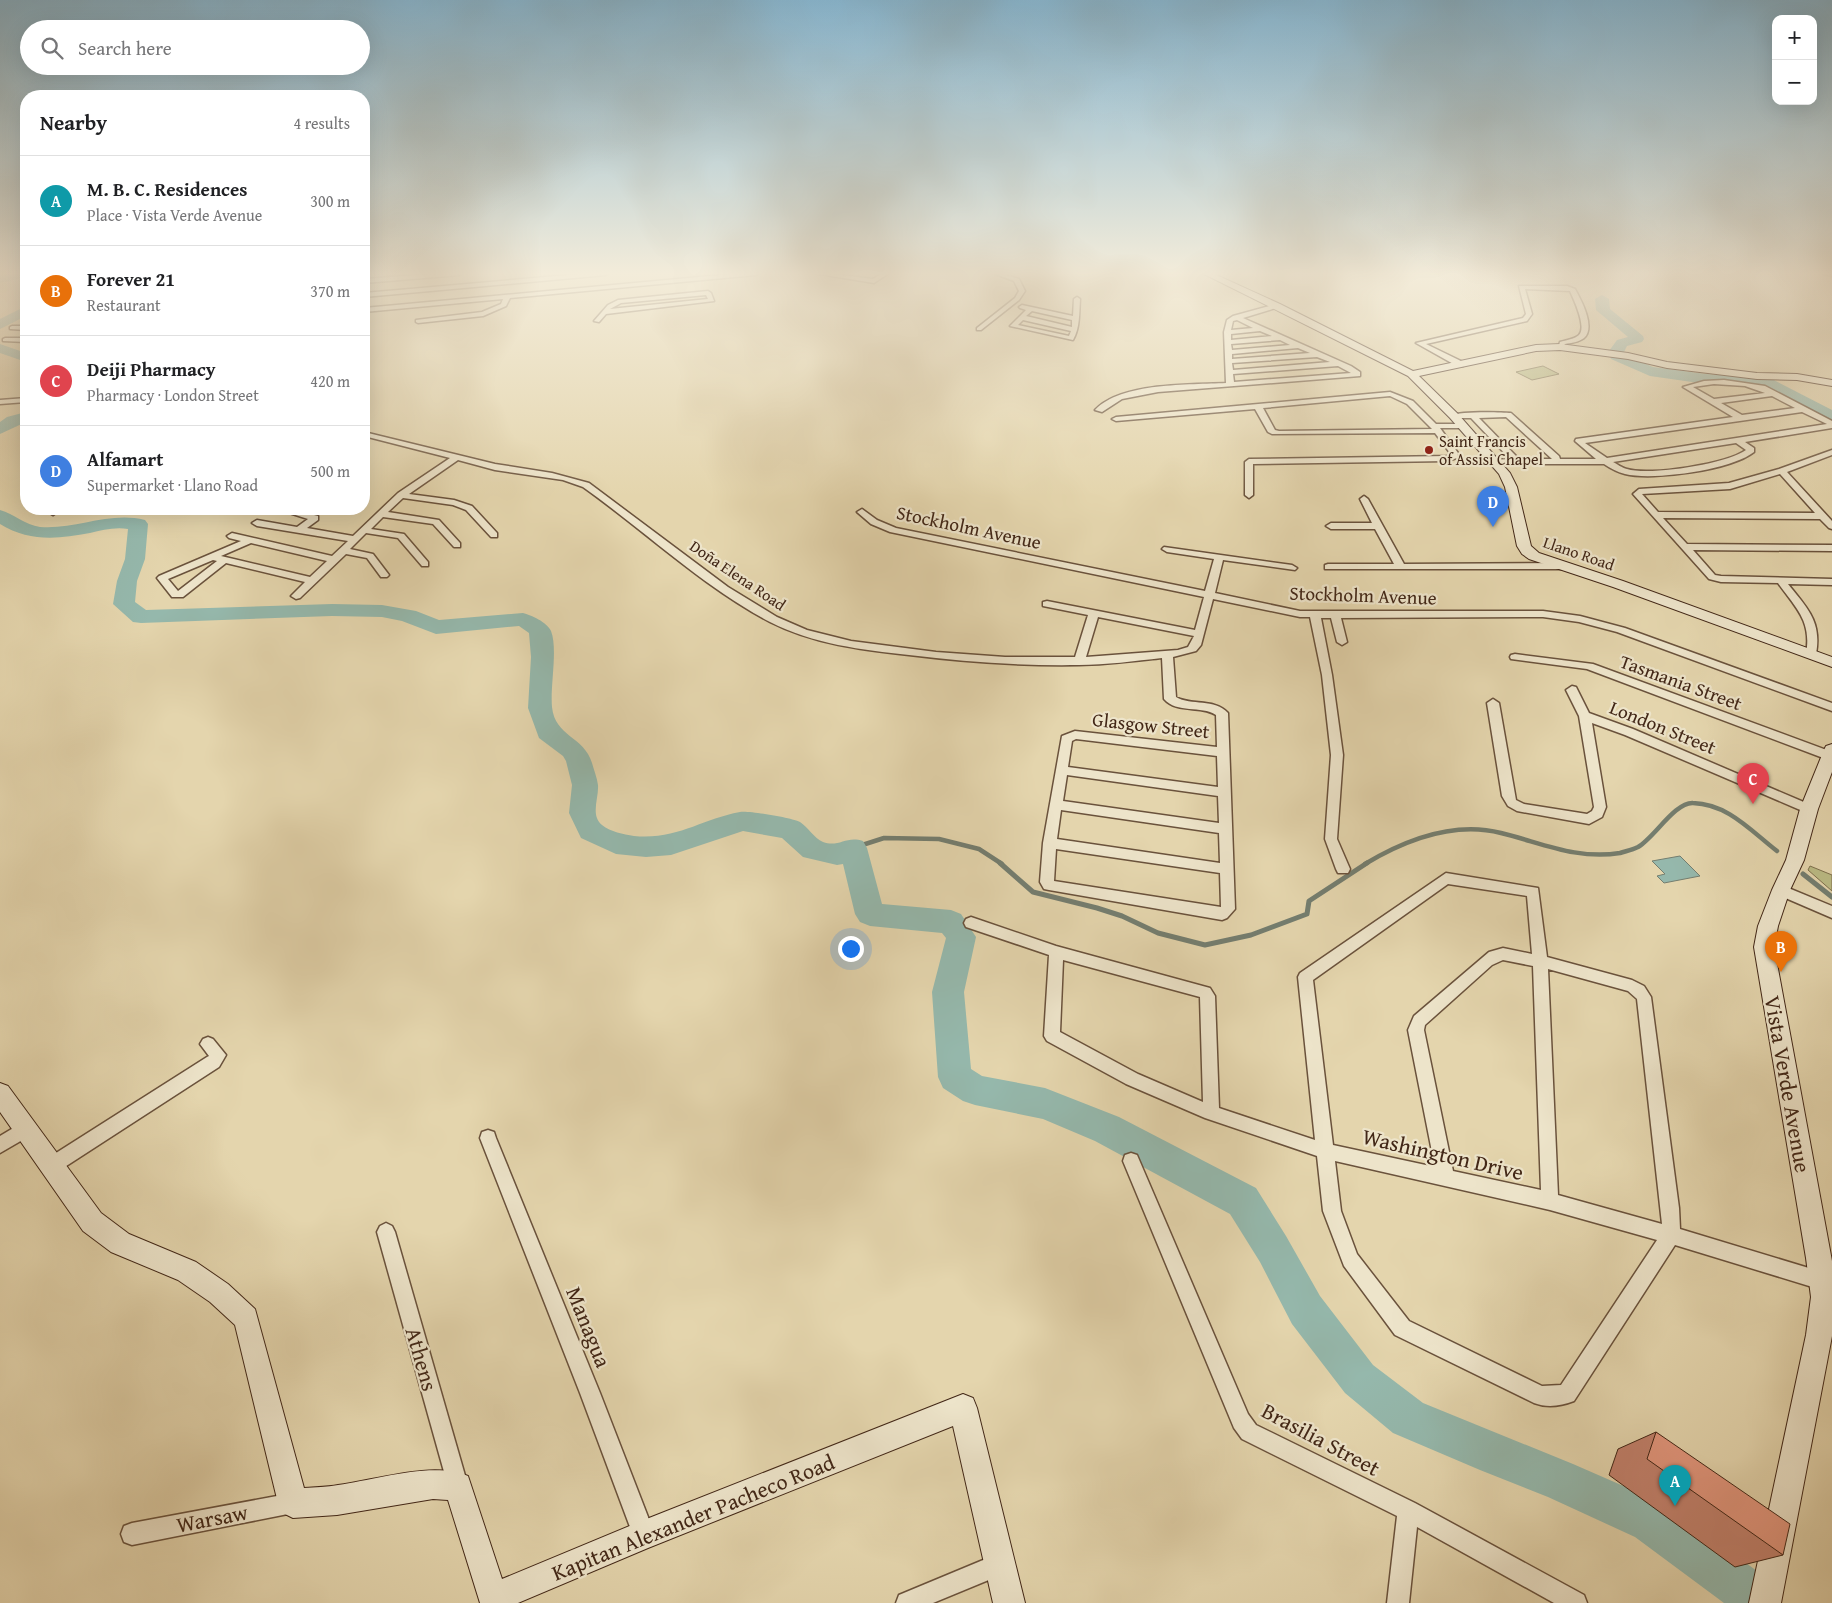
<!DOCTYPE html>
<html lang="en">
<head>
<meta charset="utf-8">
<style>
  :root { --surface:#fff; --page:#f6f6f6; --text:#202124; --muted:#757577; --line:#e0e0e0; --accent:#8f2418 }
  body { margin:0; font-family:"Gentium Book Plus",serif; background:var(--page); color:var(--text) }
  .controls { position:absolute; right:15px; top:15px; display:grid; overflow:hidden; border-radius:10px; box-shadow:0 5px 20px #0002 }
  .controls button { width:45px; height:45px; display:grid; place-items:center; padding:0; border:0; border-bottom:1px solid var(--line); background:var(--surface); color:var(--text); font:25px sans-serif }
  .you { position:absolute; left:850px; top:948px; width:18px; height:18px; margin:-12px; border:4px solid #fff; border-radius:50%; background:#1a73e8; box-shadow:0 0 0 8px #1a73e833 }
  .badge { display:grid; place-items:center; width:32px; height:32px; border-radius:50%; background:var(--accent); color:#fff; font-size:16px; font-weight:700 }
  .pin { position:absolute; translate:-50% -41px; filter:drop-shadow(0 1px 2px #0008) }
  .pin::after { content:''; position:absolute; top:26px; width:18px; height:15px; background:inherit; clip-path:polygon(0 0,100% 0,50% 100%) }
  .list { margin:0; padding:0; list-style:none }
  h2 { display:flex; justify-content:space-between; align-items:center; height:65px; margin:0; padding:0 20px; font-size:21px }
  h2 small { font-size:16px; font-weight:400; color:var(--muted) }
  .list li { display:grid; grid-template-columns:32px 1fr auto; gap:15px; align-items:center; box-sizing:border-box; height:90px; padding:0 20px; border-top:1px solid var(--line) }
  .list b { display:block; font-size:19px; white-space:nowrap }
  .list p { margin:0; font-size:16px; white-space:nowrap; color:var(--muted) }
  .list em { font-size:16px; font-style:normal; color:var(--muted) }
  .icon { flex:none; width:28px; height:28px; fill:none; stroke:currentColor; stroke-width:2; stroke-linecap:round; stroke-linejoin:round }
  .map { position:relative; flex:none; width:1832px; height:1603px; overflow:hidden }
  .search { position:absolute; background:var(--surface); box-shadow:0 5px 20px #0002; left:20px; top:20px; width:350px; height:55px; display:flex; align-items:center; gap:12px; box-sizing:border-box; padding:0 18px; border-radius:28px; color:var(--muted); font-size:19px }
  .panel { position:absolute; background:var(--surface); box-shadow:0 5px 20px #0002; left:20px; top:90px; width:350px; height:425px; border-radius:20px }
  .map>svg:first-child { display:block }
</style>
</head>
<body>
<div class="map">
<svg width="1832" height="1603" viewBox="0 0 1832 1603">
  <rect width="100%" height="100%" fill="#e4d5ad"/>
  <filter id="stains"><feTurbulence type="fractalNoise" baseFrequency=".004" numOctaves="4"/><feColorMatrix values="0 0 0 0 .2 0 0 0 0 .09 0 0 0 0 .02 0 0 0 .5 -.17"/></filter>
  <radialGradient id="worn" r=".72"><stop offset=".6" stop-color="#630" stop-opacity="0"/><stop offset="1" stop-color="#630" stop-opacity=".3"/></radialGradient>
  <g fill="#bbbb85" stroke="#7e714e">
    <polygon points="1543,366 1559,374 1532,380 1516,372"/>
    <polygon points="1810,866 1832,875 1832,891 1808,870"/>
  </g>
  <polygon fill="#95b8ac" stroke="#747e70" points="1680,856 1700,876 1664,883 1657,876 1665,874 1652,861"/>
  <g fill="none" stroke-linecap="round" stroke-linejoin="round">
    <g stroke="#747e70" stroke-width="4.5">
      <polyline points="853,848 884,838 939,839 979,849 1002,864"/>
      <path d="M1365,864C1405,840 1454,821 1501,833C1542,843 1577,860 1620,853C1626,851 1632,850 1638,847C1654,838 1675,802 1693,803C1728,804 1751,831 1777,851"/>
    </g>
    <g stroke="#747e70" stroke-width="5">
      <polyline points="1000,863 1033,892 1097,908 1122,916 1158,933 1205,945 1251,935 1307,914 1309,901 1367,863"/>
      <polyline points="1803,874 1832,897"/>
    </g>
    <g fill="#95b8ac" fill-rule="evenodd">
      <polygon points="11,273 26,273 26,277 0,283 0,275"/>
      <polygon points="1602,295 1609,299 1610,309 1643,336 1644,339 1642,342 1627,346 1623,354 1653,367 1706,374 1770,378 1832,410 1832,421 1761,386 1706,384 1650,376 1611,359 1609,351 1617,340 1628,337 1596,310 1595,299"/>
      <polygon points="26,306 26,316 0,329 0,319"/>
      <polygon points="0,344 26,353 26,362 0,353"/>
      <polygon points="26,412 26,422 0,434 0,422 7,417"/>
      <path d="M0,510C14,514 25,525 40,527C75,530 109,511 145,520L148,524L145,559L137,581L135,602L146,610L332,604L382,605L416,611L439,620L523,613C531,615 547,622 551,631C558,649 550,686 552,707C555,737 584,736 592,763C594,770 597,778 598,785C599,798 590,815 602,825C611,832 623,834 634,836C678,840 701,819 740,812C747,810 793,818 800,822C808,827 814,838 823,842C839,848 846,835 863,841L867,848L882,904L951,910L961,914L976,937L964,992L971,1069L982,1076L1045,1088L1119,1117L1256,1188L1286,1236L1320,1296L1373,1365L1423,1403L1573,1464L1667,1505L1761,1574L1768,1590L1763,1603H1724L1635,1537L1548,1497L1480,1470L1393,1433L1345,1393L1292,1324L1260,1262L1230,1214L1095,1141L1043,1119L975,1105L963,1101L943,1088L938,1077L932,992L946,938L942,933L870,926L860,922L855,914L843,864L837,865L803,857L782,838L743,831L671,855L646,857L616,854L581,838L569,813L572,785L566,761L563,756L539,738L528,708L531,657L529,633L519,626L436,634L402,621L382,617L332,616L141,623L133,622L113,604L117,581L125,559L128,529C115,527 102,530 90,533C58,539 29,542 0,524Z"/>
    </g>
    <g stroke="#6a523c" stroke-width="3">
      <g id="street">
        <polygon points="444,273 463,273 460,275 364,283 364,279"/>
        <polygon points="591,273 609,273 606,275 364,297 364,293"/>
        <polygon points="742,273 759,273 756,275 510,298 506,306 483,316 418,323 416,322 416,320 482,312 501,304 503,299 364,312 364,308"/>
        <polygon points="813,273 826,273 873,279 883,273 889,273 874,283"/>
        <polygon points="993,273 1001,273 1019,279 1025,291 1019,300 981,330 977,330 977,328 1015,298 1019,291 1014,281"/>
        <polygon points="1823,273 1832,273 1832,276 1824,274"/>
        <path d="M1519,286H1567L1575,289C1581,300 1596,327 1584,338C1579,342 1571,343 1565,344L1562,348H1558L1560,342C1566,340 1575,339 1579,335C1587,327 1574,300 1570,291L1525,289L1532,314L1527,321L1426,344L1463,362V366H1457L1416,343L1523,318L1526,314Z"/>
        <path d="M708,291L711,293L714,301L606,314L599,322L594,321L608,305L618,300ZM706,295L708,299L610,309L621,303Z"/>
        <path d="M1077,297L1080,299C1079,313 1080,328 1073,340L1010,326L1026,310L1020,308L1019,307L1022,305L1073,316L1074,299ZM1032,311L1072,320V327L1026,316ZM1023,320L1071,331L1069,336L1018,325Z"/>
        <path d="M1277,304L1280,306L1279,307L1243,318L1351,366L1360,372V376L1158,392L1122,399L1102,412L1095,410C1121,382 1190,385 1226,383L1224,332L1227,320L1233,316ZM1237,320L1253,328L1231,330L1233,321ZM1260,331L1272,336L1231,340V334ZM1280,340L1290,345L1232,350L1231,344ZM1298,348L1310,353L1232,359V354ZM1317,357L1330,362L1233,370L1232,363ZM1338,366L1351,373L1234,382L1233,374Z"/>
        <polygon points="12,326 26,326 26,330 10,329 10,327"/>
        <polygon points="5,338 26,338 26,342 3,341 3,339"/>
        <path d="M1724,380L1765,386L1832,421V428L1745,442L1754,448V452C1731,470 1653,481 1625,474C1617,472 1610,468 1604,464H1492V460L1510,459L1471,418H1454L1450,416C1458,411 1500,412 1511,413L1559,456L1560,459H1596L1575,441L1576,439L1733,417L1683,387L1704,381ZM1714,384L1745,386L1765,393L1714,399L1693,387ZM1772,396L1795,408L1742,415L1721,403ZM1802,412L1827,424L1607,458L1585,443ZM1506,417L1552,459H1516V456L1479,418ZM1736,443L1746,450C1727,464 1649,476 1627,469C1622,468 1617,464 1613,462Z"/>
        <path d="M1390,392L1413,401L1436,424H1466V428H1440L1458,453L1457,458L1447,461L1253,464V495L1249,498L1245,495V462L1249,459L1447,456L1450,453L1435,433L1272,434L1268,432L1255,409L1116,421L1112,419L1116,417ZM1390,396L1407,404L1432,429L1279,431L1275,430L1263,408Z"/>
        <polygon points="26,398 26,402 0,404 0,400"/>
        <path d="M364,432L495,464L552,473L589,483L728,587L777,617L807,630L851,641L936,652L1005,657H1075L1088,615L1043,606V602L1047,601L1195,630L1204,597L890,532L871,524L857,512L862,509L877,520L896,528L1205,591L1214,559L1167,552L1162,549L1164,547L1292,565L1297,568L1295,570L1223,560L1215,593L1300,611H1543L1580,616L1625,628L1832,703V711L1617,632L1579,622L1543,617L1341,618L1347,642L1342,645L1337,642L1331,618H1321L1332,675L1343,755L1337,839L1350,869L1348,873H1338L1336,869L1325,839L1331,755L1322,675L1310,617H1300L1213,599L1201,645L1196,651L1173,657L1176,697C1191,706 1215,698 1228,713L1235,909L1227,918L1222,920L1049,890L1044,889L1040,882L1043,843L1062,736L1075,731L1217,747L1216,715C1201,705 1177,714 1164,699L1162,658C1135,661 1106,665 1079,665C1023,666 965,662 909,655C862,650 813,644 770,622C702,586 645,531 583,487L563,480L495,470L458,460L409,494L454,500L472,506L497,533V537H491L466,510L453,505L403,498L388,512L439,520L460,543V547H454L433,524L383,517L371,529L404,534L428,562V566H422L398,538L366,533L350,549L373,554L389,575L387,577H381L367,558L346,554L300,598L296,599L291,596L305,582L226,563L183,597H172L157,578L159,576L241,541L229,538L227,536L232,533L332,556L348,541L257,526L252,523L257,520L297,527L308,519L280,510L290,509L318,516V520L307,528L353,536L398,493L450,458L364,436ZM251,543L327,561L310,577L221,556ZM213,560L217,561L178,591L168,579ZM1098,617L1194,636L1188,647L1178,650L1086,657ZM1076,739L1217,756L1218,787L1068,767L1072,741ZM1067,775L1218,796L1219,823L1063,801ZM1061,810L1219,833L1220,863L1057,839ZM1056,849L1220,873L1221,907L1054,881Z"/>
        <path d="M1832,450V455L1787,472L1832,521V529L1829,528L1820,519L1663,518L1687,544L1832,545V551L1693,550L1715,575L1721,576L1832,579V585L1788,584C1807,608 1822,621 1816,654L1811,657L1806,654C1812,621 1796,608 1778,583L1721,582L1709,579L1633,494L1639,489L1729,483L1779,469ZM1780,474L1815,513L1658,512L1642,494L1730,489Z"/>
        <polygon points="1364,496 1368,499 1404,564 1565,563 1570,566 1565,569 1325,569 1325,565 1328,564 1394,564 1375,529 1331,529 1326,526 1331,523 1372,523 1360,499"/>
        <polygon points="52,509 61,509 53,515 48,512"/>
        <polygon points="1515,654 1593,664 1832,752 1832,760 1826,759 1587,669 1511,659 1510,657 1511,655"/>
        <polygon points="1572,686 1576,687 1589,713 1633,729 1813,806 1815,809 1813,812 1805,812 1625,735 1592,723 1606,807 1602,817 1589,824 1517,811 1508,806 1502,796 1487,703 1493,699 1499,703 1516,800 1524,804 1587,814 1592,811 1594,807 1579,716 1566,690"/>
        <path d="M1446,873L1538,888L1547,957L1632,980L1644,986L1651,997L1679,1208L1680,1229L1832,1275V1293L1675,1245L1574,1401C1561,1406 1547,1408 1534,1403L1395,1335L1344,1266L1323,1211L1317,1156L1205,1118L1126,1084L1047,1041L1044,1036L1049,955L966,927L964,923L966,919L971,917L1056,946L1210,988L1215,996L1219,1108L1315,1140L1298,977L1300,973ZM1448,884L1527,896L1532,954L1503,948L1489,952L1414,1016L1408,1030L1435,1167L1333,1145L1313,980ZM1063,960L1200,997L1203,1102L1138,1074L1060,1032ZM1503,960L1533,966L1541,1190L1453,1171L1424,1030L1425,1025L1492,965ZM1548,969L1628,991L1637,999L1662,1224L1558,1195ZM1335,1161L1550,1210L1657,1240L1561,1385L1542,1386L1409,1321L1357,1254L1341,1211Z"/>
        <polygon points="1781,885 1832,906 1832,918 1776,894 1774,890 1776,886"/>
        <polygon points="208,1037 213,1039 226,1055 219,1067 57,1172 51,1174 45,1172 43,1166 45,1160 207,1057 209,1056 200,1044 203,1039"/>
        <polygon points="25,1121 31,1123 33,1129 31,1135 0,1153 0,1136"/>
        <polygon points="488,1130 494,1132 496,1138 600,1393 655,1535 652,1543 644,1546 636,1543 633,1535 580,1393 480,1138 482,1132"/>
        <polygon points="1131,1153 1137,1155 1248,1414 1256,1425 1415,1503 1584,1595 1587,1603 1554,1603 1417,1527 1409,1603 1387,1603 1397,1516 1242,1439 1234,1428 1123,1161 1125,1155"/>
        <polygon points="386,1223 392,1226 395,1232 468,1486 465,1493 458,1496 451,1493 448,1486 377,1232 380,1226"/>
        <polygon points="293,1493 300,1496 303,1503 300,1510 293,1513 132,1545 124,1542 121,1534 124,1526 132,1523"/>
        <polygon points="1000,1553 1008,1556 1011,1564 1008,1572 933,1603 896,1603 899,1595"/>
      </g>
    </g>
    <g stroke="#422717" stroke-width="2">
      <g id="secondary">
        <polygon points="1202,273 1212,273 1280,304 1413,371 1536,345 1560,344 1628,353 1667,362 1757,373 1797,374 1832,380 1832,386 1797,380 1757,379 1667,368 1628,359 1560,350 1536,351 1419,376 1458,414 1510,473 1517,487 1531,546 1539,553 1623,581 1832,657 1832,667 1613,587 1529,559 1522,554 1517,546 1505,487 1499,474 1450,418 1408,376"/>
        <polygon points="1832,744 1832,772 1818,809 1804,860 1790,890 1778,926 1774,947 1832,1261 1832,1336 1781,1603 1749,1603 1806,1335 1811,1297 1806,1258 1754,947 1758,926 1772,890 1786,860 1800,809 1824,750 1826,746"/>
        <path d="M0,1083L8,1086L101,1213L129,1234L196,1262L228,1284L255,1309L304,1488C315,1487 327,1487 338,1485C376,1480 433,1461 468,1476L502,1579L644,1520L963,1394L973,1398L977,1408L1025,1603H993L953,1426L648,1548L518,1603H480L448,1500L433,1499L337,1515L293,1518L283,1513L278,1503L235,1325L210,1302L178,1280L111,1252L83,1231L0,1112Z"/>
      </g>
    </g>
    <use href="#street" fill="#ede4ca" fill-rule="evenodd"/>
    <use href="#secondary" fill="#ede4ca" fill-rule="evenodd"/>
  </g>
  <polygon fill="#c2816c" stroke="#422717" points="1656,1432 1783,1555 1735,1567 1609,1475 1618,1449"/>
  <polygon fill="#e2967d" stroke="#422717" points="1656,1432 1790,1524 1783,1555 1647,1459"/>
  <linearGradient id="sky" x2="0" y2="1"><stop stop-color="#87b6d0"/><stop offset="0.55" stop-color="#f3ecda"/><stop offset="1" stop-color="#f3ecda" stop-opacity="0"/></linearGradient>
  <rect width="1832" height="497" fill="url(#sky)"/>
  <circle fill="#8f2418" stroke="#ede4ca" stroke-width="2" cx="1429" cy="450" r="5"/>
  <g text-anchor="middle" dominant-baseline="central" stroke-width="4.5" stroke-linejoin="round" paint-order="stroke">
    <g font-size="16" fill="#422717" stroke="#ede4ca" text-anchor="start">
      <text x="1439" y="441">Saint Francis<tspan x="1439" dy="18">of Assisi Chapel</tspan></text>
    </g>
    <g font-size="16" fill="#422717" stroke="#ede4ca">
      <text transform="translate(1579 553) rotate(19)">Llano Road</text>
      <text transform="translate(738 575) rotate(34)">Doña Elena Road</text>
    </g>
    <g font-size="19" fill="#422717" stroke="#ede4ca">
      <text transform="translate(969 527) rotate(12)">Stockholm Avenue</text>
      <text transform="translate(1363 595) rotate(2)">Stockholm Avenue</text>
      <text transform="translate(1681 682) rotate(20)">Tasmania Street</text>
      <text transform="translate(1151 725) rotate(6)">Glasgow Street</text>
      <text transform="translate(1663 727) rotate(22)">London Street</text>
    </g>
    <g font-size="22" fill="#422717" stroke="#ede4ca">
      <text transform="translate(1788 1084) rotate(80)">Vista Verde Avenue</text>
      <text transform="translate(1443 1154) rotate(13)">Washington Drive</text>
      <text transform="translate(589 1327) rotate(68)">Managua</text>
      <text transform="translate(422 1359) rotate(74)">Athens</text>
      <text transform="translate(1321 1439) rotate(28)">Brasilia Street</text>
      <text transform="translate(693 1517) rotate(-22)">Kapitan Alexander Pacheco Road</text>
      <text transform="translate(212 1518) rotate(-11)">Warsaw</text>
    </g>
  </g>
  <rect width="100%" height="100%" filter="url(#stains)"/>
  <rect width="100%" height="100%" fill="url(#worn)"/>
</svg>
<div class="controls">
<button>+</button>
<button>−</button>
</div>
<div class="you"></div>
<div class="pin badge" style="left:1675px;top:1506px;background:#0f9aa8">A</div>
<div class="pin badge" style="left:1781px;top:972px;background:#e8710a">B</div>
<div class="pin badge" style="left:1753px;top:804px;background:#e0444e">C</div>
<div class="pin badge" style="left:1493px;top:527px;background:#3f7fe0">D</div>
<div class="search"><svg class="icon" aria-label="search" viewBox="0 0 24 24"><circle cx="10" cy="10" r="6"/><path d="M15 15l6 6"/></svg>Search here</div>
<section class="panel">
<h2>Nearby<small>4 results</small></h2>
<ul class="list">
<li><span class="badge" style="background:#0f9aa8">A</span><div><b>M. B. C. Residences</b><p>Place · Vista Verde Avenue</p></div><em>300 m</em></li>
<li><span class="badge" style="background:#e8710a">B</span><div><b>Forever 21</b><p>Restaurant</p></div><em>370 m</em></li>
<li><span class="badge" style="background:#e0444e">C</span><div><b>Deiji Pharmacy</b><p>Pharmacy · London Street</p></div><em>420 m</em></li>
<li><span class="badge" style="background:#3f7fe0">D</span><div><b>Alfamart</b><p>Supermarket · Llano Road</p></div><em>500 m</em></li>
</ul>
</section>
</div>
</body>
</html>
